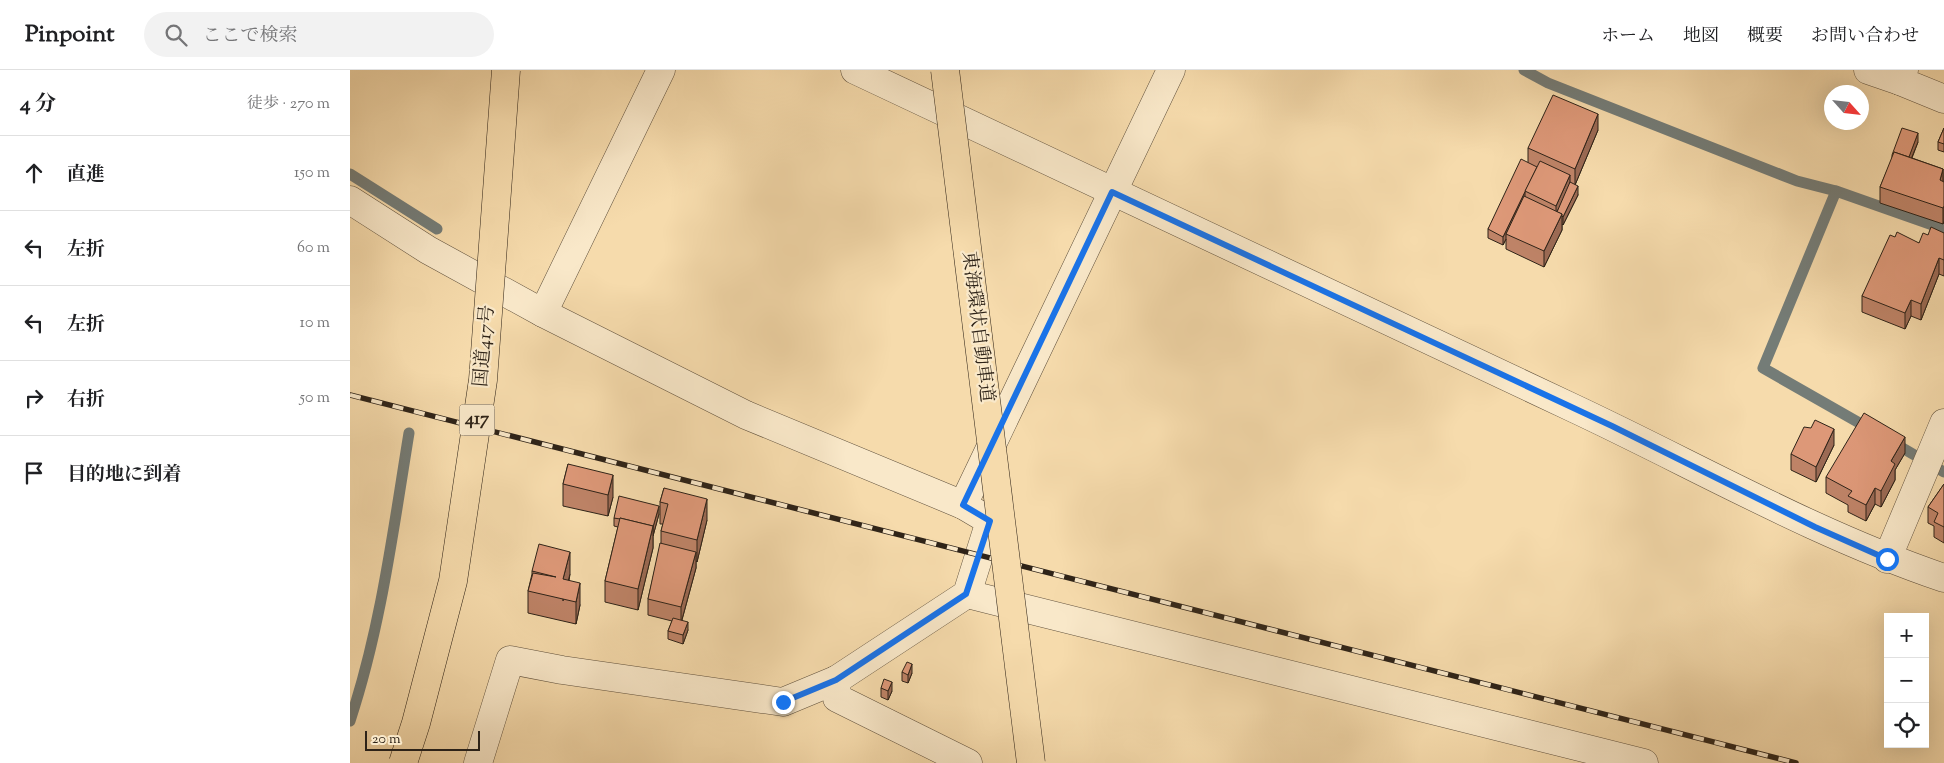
<!DOCTYPE html>
<html lang="ja">
<head>
<meta charset="utf-8">
<style>
  :root { --surface:#fff; --page:#f2f2f2; --text:#202124; --muted:#757577; --line:#e0e0e0 }
  body { margin:0; font-family:"Sorts Mill Goudy","Noto Serif JP",serif; background:var(--page); color:var(--text) }
  .controls { position:absolute; right:15px; bottom:15px; display:grid; overflow:hidden; border-radius:0px; box-shadow:0 5px 20px #0002 }
  .controls button { width:45px; height:45px; display:grid; place-items:center; padding:0; border:0; border-bottom:1px solid var(--line); background:var(--surface); color:var(--text); font:25px sans-serif }
  .compass { position:absolute; left:1474px; top:15px; width:45px; height:45px; border-radius:50%; background:var(--surface); box-shadow:0 5px 20px #0002; rotate:117deg }
  .scale { position:absolute; left:15px; bottom:12px; width:115px; box-sizing:border-box; padding-left:5px; border:2px solid #2e2318; border-top:0; font-size:14px; line-height:18px; white-space:nowrap; color:#2e2318; -webkit-text-stroke:4px #f9e8c9; paint-order:stroke }
  .stop { position:absolute; width:15px; height:15px; margin:-11px; border:4px solid #1a73e8; border-radius:50%; background:#fff }
  .stop.end { background:#1a73e8; border-color:#fff; box-shadow:0 1px 5px #0008 }
  .list { margin:0; padding:0; list-style:none }
  h2 { display:flex; justify-content:space-between; align-items:center; height:65px; margin:0; padding:0 20px; font-size:21px }
  h2 small { font-size:16px; font-weight:400; color:var(--muted) }
  .list li { display:grid; grid-template-columns:32px 1fr auto; gap:15px; align-items:center; box-sizing:border-box; height:75px; padding:0 20px; border-top:1px solid var(--line) }
  .list b { display:block; font-size:19px; white-space:nowrap }
  .list em { font-size:16px; font-style:normal; color:var(--muted) }
  .icon { flex:none; width:28px; height:28px; fill:none; stroke:currentColor; stroke-width:2; stroke-linecap:round; stroke-linejoin:round }
  .map { position:relative; flex:none; width:1594px; height:693px; overflow:hidden }
  header { display:flex; align-items:center; gap:30px; box-sizing:border-box; height:70px; padding:0 25px; background:var(--surface); border-bottom:1px solid var(--line) }
  header strong { font-size:24px }
  nav { display:flex; gap:28px; margin-inline-start:auto; font-size:18px }
  .search { width:350px; height:45px; background:var(--page); display:flex; align-items:center; gap:12px; box-sizing:border-box; padding:0 18px; border-radius:28px; color:var(--muted); font-size:19px }
  main { display:flex }
  aside { flex:1; background:var(--surface) }
  .map>svg:first-child { display:block }
</style>
</head>
<body>
<header>
<strong>Pinpoint</strong>
<div class="search"><svg class="icon" aria-label="search" viewBox="0 0 24 24"><circle cx="10" cy="10" r="6"/><path d="M15 15l6 6"/></svg>ここで検索</div>
<nav><a>ホーム</a><a>地図</a><a>概要</a><a>お問い合わせ</a></nav>
</header>
<main>
<aside>
<h2>4 分<small>徒歩 · 270 m</small></h2>
<ul class="list">
<li><svg class="icon" aria-label="ahead" viewBox="0 0 24 24"><path d="M12 20V5M6 11l6-6 6 6"/></svg><div><b>直進</b></div><em>150 m</em></li>
<li><svg class="icon" aria-label="left" viewBox="0 0 24 24"><path d="M17 20v-9H6M10 6l-5 5 5 5"/></svg><div><b>左折</b></div><em>60 m</em></li>
<li><svg class="icon" aria-label="left" viewBox="0 0 24 24"><path d="M17 20v-9H6M10 6l-5 5 5 5"/></svg><div><b>左折</b></div><em>10 m</em></li>
<li><svg class="icon" aria-label="right" viewBox="0 0 24 24"><path d="M7 20v-9h11M14 6l5 5-5 5"/></svg><div><b>右折</b></div><em>50 m</em></li>
<li><svg class="icon" aria-label="arrive" viewBox="0 0 24 24"><path d="M6 21V4h12l-3 4 3 4H6"/></svg><div><b>目的地に到着</b></div></li>
</ul>
</aside>
<div class="map">
<svg width="1594" height="693" viewBox="0 0 1594 693">
  <rect width="100%" height="100%" fill="#f6dbac"/>
  <filter id="stains"><feTurbulence type="fractalNoise" baseFrequency=".004" numOctaves="4"/><feColorMatrix values="0 0 0 0 .2 0 0 0 0 .09 0 0 0 0 .02 0 0 0 .5 -.17"/></filter>
  <radialGradient id="worn" r=".72"><stop offset=".6" stop-color="#630" stop-opacity="0"/><stop offset="1" stop-color="#630" stop-opacity=".3"/></radialGradient>
  <g fill="none" stroke-linecap="round" stroke-linejoin="round">
    <g stroke="#747c77" stroke-width="11">
      <polyline points="1174,0 1198,13 1447,111 1486,121 1594,159"/>
      <polyline points="0,104 87,159"/>
      <polyline points="1486,121 1413,298 1520,359"/>
      <polyline points="1542,372 1594,402"/>
      <path d="M0,651C31,557 43,461 59,363"/>
    </g>
    <g stroke="#60513d" stroke-width="29">
      <g id="street">
        <path d="M505,0C743,113 982,225 1221,337C1345,395 1464,464 1594,508"/>
        <polyline points="1518,0 1550,11"/>
        <polyline points="1554,0 1550,11 1594,29"/>
        <polyline points="0,130 78,180 193,243 396,345 613,435 640,451 617,524 486,610 433,632 212,600 160,590 128,693"/>
        <polyline points="193,243 311,0"/>
        <polyline points="613,435 821,0"/>
        <polyline points="1537,489 1594,353"/>
        <polyline points="617,524 1294,693"/>
        <polyline points="486,610 487,628 618,693"/>
      </g>
    </g>
    <use href="#street" stroke="#f9e8c9" stroke-width="28"/>
    <g stroke="#2e2318" stroke-width="5.5">
      <polyline id="rail" points="0,325 1446,693"/>
    </g>
    <use href="#rail" stroke="#f9e8c9" stroke-width="4" stroke-dasharray="11" stroke-linecap="butt"/>
    <g stroke="#2e2318" stroke-width="29" stroke-linecap="butt">
      <g id="highway-bridge">
        <polyline points="595,0 681,693"/>
        <polyline points="53,693 66,653 103,511 133,310 156,0"/>
      </g>
    </g>
    <use href="#highway-bridge" stroke="#f6dbac" stroke-width="28"/>
  </g>
  <g fill="#be8367" stroke="#2e2318">
    <polygon points="1594,58 1594,82 1588,80 1588,72"/>
    <polygon points="1248,60 1225,115 1228,125 1213,155 1212,154 1212,160 1194,197 1156,179 1156,169 1153,175 1138,168 1138,159 1178,93 1178,78"/>
    <polygon points="1568,72 1562,88 1593,99 1594,151 1593,154 1530,133 1530,117 1542,89 1542,85"/>
    <polygon points="1594,163 1594,206 1589,204 1571,250 1561,246 1555,259 1512,242 1512,226 1545,167 1569,173 1578,165"/>
    <polygon points="1484,375 1466,412 1441,400 1441,384"/>
    <polygon points="1555,383 1545,400 1545,410 1531,437 1525,434 1516,451 1498,442 1498,435 1476,423 1476,407"/>
    <polygon points="218,394 263,427 258,446 213,436 213,414"/>
    <polygon points="1594,414 1594,473 1584,467 1584,456 1578,453 1578,437"/>
    <polygon points="314,418 357,450 347,492 346,491 346,498 332,550 338,560 333,574 318,569 318,561 322,551 298,545 298,529 311,473 311,461 313,454 310,454 310,432"/>
    <polygon points="309,444 303,466 303,478 288,540 255,532 255,511 268,457 264,456 264,448"/>
    <polygon points="182,501 220,504 219,511 230,535 226,554 178,543 178,521 182,504"/>
    <polygon points="552,602 562,603 558,613 552,611"/>
    <polygon points="531,618 542,621 538,630 531,627"/>
  </g>
  <g fill="#9b6a54" stroke="#2e2318">
    <polygon points="1248,44 1248,60 1225,115 1225,99"/>
    <polygon points="1568,63 1568,72 1557,99 1557,91"/>
    <polygon points="1187,97 1175,121 1175,129 1156,164 1156,169 1153,175 1153,167"/>
    <polygon points="1593,99 1593,115 1590,110"/>
    <polygon points="1220,105 1220,121 1206,143 1206,136"/>
    <polygon points="1228,116 1228,125 1213,155 1213,147"/>
    <polygon points="1594,136 1594,151 1593,154 1593,138"/>
    <polygon points="1212,144 1212,160 1194,197 1194,181"/>
    <polygon points="1589,188 1589,204 1571,250 1571,234"/>
    <polygon points="1561,230 1561,246 1555,259 1555,243"/>
    <polygon points="1484,359 1484,375 1466,412 1466,397"/>
    <polygon points="1555,367 1555,383 1545,400 1545,410 1531,437 1531,421 1541,391"/>
    <polygon points="263,405 263,427 258,446 258,425"/>
    <polygon points="1525,418 1525,434 1516,451 1516,435"/>
    <polygon points="357,429 357,450 347,492 347,470"/>
    <polygon points="309,436 309,444 303,466 303,457"/>
    <polygon points="303,456 303,478 288,540 288,519"/>
    <polygon points="220,482 220,504 213,531 213,509"/>
    <polygon points="346,482 346,498 331,553 331,537"/>
    <polygon points="230,513 230,535 226,554 226,532"/>
    <polygon points="338,552 338,560 333,574 333,565"/>
    <polygon points="562,594 562,603 558,613 558,605"/>
    <polygon points="542,612 542,621 538,630 538,621"/>
  </g>
  <g fill="#dd9878" stroke="#2e2318">
    <polygon points="1203,25 1248,44 1225,99 1178,78"/>
    <polygon points="1552,58 1568,63 1559,87 1544,82 1543,86 1542,85"/>
    <polygon points="1594,58 1594,74 1588,72"/>
    <polygon points="1544,82 1593,99 1590,110 1594,112 1594,136 1593,138 1530,117"/>
    <polygon points="1171,89 1187,97 1153,167 1138,159"/>
    <polygon points="1190,91 1220,105 1206,136 1175,121"/>
    <polygon points="1220,112 1228,116 1213,147 1212,146 1212,144 1207,142"/>
    <polygon points="1174,126 1212,144 1194,181 1156,164"/>
    <polygon points="1581,157 1594,163 1594,190 1589,188 1571,234 1561,230 1555,243 1512,226 1540,165 1545,167 1547,162 1569,173 1573,163 1578,165"/>
    <polygon points="1514,343 1555,367 1541,391 1545,394 1531,421 1525,418 1516,435 1498,426 1502,421 1476,407"/>
    <polygon points="1465,350 1484,359 1466,397 1441,384 1454,357 1461,358"/>
    <polygon points="218,394 263,405 258,425 213,414"/>
    <polygon points="1594,414 1594,457 1584,452 1588,443 1578,437"/>
    <polygon points="314,418 357,429 347,470 311,461 318,434 310,432"/>
    <polygon points="269,426 309,436 303,457 303,456 270,448 270,449 264,448"/>
    <polygon points="270,448 303,456 288,519 255,511"/>
    <polygon points="310,473 346,482 331,537 298,529"/>
    <polygon points="189,474 220,482 213,509 230,513 226,532 178,521 183,503 206,507 182,501"/>
    <polygon points="323,548 338,552 333,565 318,561"/>
    <polygon points="557,592 562,594 558,605 552,602"/>
    <polygon points="534,609 542,612 538,621 531,618"/>
  </g>
  <g fill="none" stroke-linecap="round" stroke-linejoin="round">
    <polyline stroke="#1a73e8" stroke-width="6" points="433,632 486,610 616,524 640,451 613,435 762,122 1262,356 1465,457 1537,489"/>
  </g>
  <g text-anchor="middle" dominant-baseline="central" stroke-width="4.5" stroke-linejoin="round" paint-order="stroke">
    <rect fill="#f9e8c9" stroke="#6b5e4d" stroke-width="1" x="109.5" y="334.5" width="35" height="31" rx="4"/>
    <g font-size="18" font-weight="bold" fill="#2e2318">
      <text x="127" y="350">417</text>
    </g>
    <g font-size="19" fill="#2e2318" stroke="#f9e8c9">
      <text transform="translate(627 257) rotate(83)">東海環状自動車道</text>
      <text transform="translate(135 276) rotate(-85)">国道417号</text>
    </g>
  </g>
  <rect width="100%" height="100%" filter="url(#stains)"/>
  <rect width="100%" height="100%" fill="url(#worn)"/>
</svg>
<div class="controls">
<button>+</button>
<button>−</button>
<button><svg class="icon" aria-label="locate" viewBox="0 0 24 24"><circle cx="12" cy="12" r="6"/><path d="M12 2v4M12 18v4M2 12h4M18 12h4"/></svg></button>
</div>
<svg class="compass" viewBox="-18 -18 36 36"><path d="M0-13l5 13h-10z" fill="#e53935"/><path d="M0 13l5-13h-10z" fill="#757577"/></svg>
<div class="scale">20 m</div>
<div class="stop" style="left:1537px;top:489px"></div>
<div class="stop end" style="left:433px;top:632px"></div>
</div>
</main>
</body>
</html>
